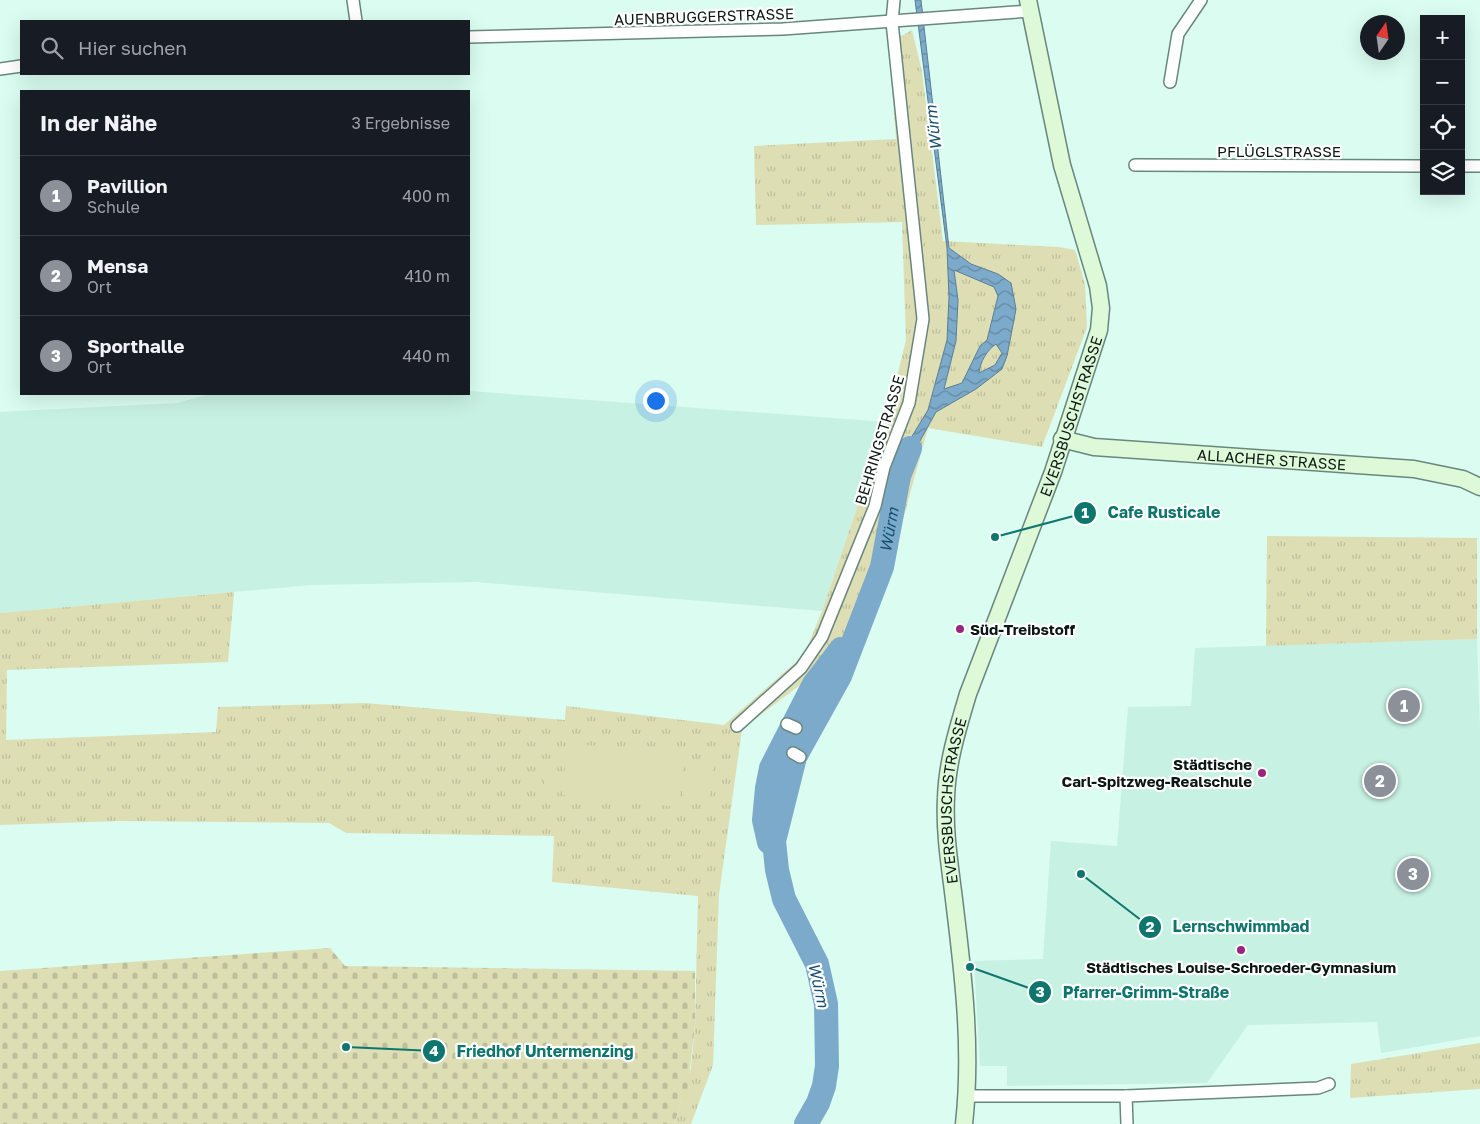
<!DOCTYPE html>
<html lang="de">
<head>
<meta charset="utf-8">
<style>
  :root { --surface:#171b24; --page:#242831; --text:#f1f3f6; --muted:#9ea1a6; --line:#363941; --accent:#8c9099 }
  body { margin:0; font-family:"Golos Text",sans-serif; background:var(--page); color:var(--text) }
  .controls { position:absolute; right:15px; top:15px; display:grid; overflow:hidden; border-radius:0px; box-shadow:0 5px 20px #0002 }
  .controls button { width:45px; height:45px; display:grid; place-items:center; padding:0; border:0; border-bottom:1px solid var(--line); background:var(--surface); color:var(--text); font:25px sans-serif }
  .compass { position:absolute; left:1360px; top:15px; width:45px; height:45px; border-radius:50%; background:var(--surface); box-shadow:0 5px 20px #0002; rotate:13deg }
  .you { position:absolute; left:655px; top:400px; width:18px; height:18px; margin:-12px; border:4px solid #fff; border-radius:50%; background:#1a73e8; box-shadow:0 0 0 8px #1a73e833 }
  .badge { display:grid; place-items:center; width:32px; height:32px; border-radius:50%; background:var(--accent); color:#fff; font-size:16px; font-weight:700 }
  .pin { position:absolute; translate:-50% -50%; border:2px solid #fff; box-shadow:0 1px 5px #0006 }
  .list { margin:0; padding:0; list-style:none }
  h2 { display:flex; justify-content:space-between; align-items:center; height:65px; margin:0; padding:0 20px; font-size:21px }
  h2 small { font-size:16px; font-weight:400; color:var(--muted) }
  .list li { display:grid; grid-template-columns:32px 1fr auto; gap:15px; align-items:center; box-sizing:border-box; height:80px; padding:0 20px; border-top:1px solid var(--line) }
  .list b { display:block; font-size:19px; white-space:nowrap }
  .list p { margin:0; font-size:16px; white-space:nowrap; color:var(--muted) }
  .list em { font-size:16px; font-style:normal; color:var(--muted) }
  .icon { flex:none; width:28px; height:28px; fill:none; stroke:currentColor; stroke-width:2; stroke-linecap:round; stroke-linejoin:round }
  .map { position:relative; flex:none; width:1480px; height:1124px; overflow:hidden }
  .search { position:absolute; background:var(--surface); box-shadow:0 5px 20px #0002; left:20px; top:20px; width:450px; height:55px; display:flex; align-items:center; gap:12px; box-sizing:border-box; padding:0 18px; border-radius:0px; color:var(--muted); font-size:19px }
  .panel { position:absolute; background:var(--surface); box-shadow:0 5px 20px #0002; left:20px; top:90px; width:450px; height:305px; border-radius:0px }
  .map>svg:first-child { display:block }
</style>
</head>
<body>
<div class="map">
<svg width="1480" height="1124" viewBox="0 0 1480 1124">
  <defs>
    <pattern id="grass-tufts" width="24" height="20" patternUnits="userSpaceOnUse" patternTransform="scale(1.25)"><rect width="24" height="20" fill="#dedeb5"/><path d="M3 7l-1-3M5 7V3M7 7l1-3M15 17l-1-3M17 17v-4M19 17l1-3" fill="none" stroke="#bdbe9b"/></pattern>
    <pattern id="cemetery-stones" width="16" height="16" patternUnits="userSpaceOnUse" patternTransform="scale(1.25)"><rect width="16" height="16" fill="#dedeb5"/><path d="M2 7V4a2 2 0 0 1 4 0v3zM10 15v-3a2 2 0 0 1 4 0v3z" fill="#bdbe9b"/></pattern>
    <pattern id="water-waves" width="16" height="10" patternUnits="userSpaceOnUse" patternTransform="scale(1.25)"><rect width="16" height="10" fill="#7caaca"/><path d="M0 5q4-4 8 0t8 0" fill="none" stroke="#6489a3"/></pattern>
  </defs>
  <rect width="100%" height="100%" fill="#dafcf1"/>
  <g fill="#c7f1e3">
    <polygon points="469,391 886,422 822,611 476,582 311,585 0,613 0,412 177,403 210,394 469,394"/>
    <polygon points="1477,639 1480,729 1480,1036 1381,1053 1377,1022 1248,1025 1207,1083 1007,1086 1007,1066 980,1066 974,961 1043,959 1051,841 1117,846 1128,707 1191,706 1195,648"/>
  </g>
  <g fill="url(#grass-tufts)">
    <polygon points="912,30 922,72 943,241 1059,247 1075,250 1085,284 1087,327 1042,447 928,428 890,567 843,675 820,670 742,729 719,895 713,1065 691,1124 674,1124 691,1068 695,1025 698,896 552,882 554,836 346,833 329,823 119,821 0,825 0,613 234,592 228,662 7,670 6,740 216,732 218,707 365,703 565,720 566,706 724,725 804,655 822,611 886,422 906,340 902,222 756,225 754,146 896,139 889,43"/>
    <polygon points="1267,536 1477,538 1477,639 1266,646"/>
    <polygon points="1480,1043 1480,1089 1350,1098 1351,1064"/>
  </g>
  <polygon fill="url(#cemetery-stones)" points="330,948 345,966 695,971 695,1025 687,1094 682,1098 674,1124 0,1124 0,971"/>
  <g fill="#dedeb5">
    <polygon points="567,743 684,755 679,807 562,795"/>
    <polygon points="688,760 714,763 709,805 683,802"/>
    <polygon points="546,771 562,772 561,792 544,790"/>
  </g>
  <path fill="url(#water-waves)" stroke="#5a7e94" fill-rule="evenodd" d="M915,0H921L949,248L971,264L998,274L1011,283L1016,309L1007,356L1002,369L976,389L936,412L900,477L897,476L903,451L928,410L947,340L949,297L947,248ZM954,270L994,287L998,296L987,340L980,346L962,383L944,389L956,341L958,300ZM996,344L1002,353L995,365L979,373C980,362 987,350 996,344Z"/>
  <g fill="none" stroke-linecap="round" stroke-linejoin="round">
    <g stroke="#7caaca" stroke-width="24">
      <polyline points="769,842 764,820 767,788 771,768 814,684 841,649"/>
      <path id="s1" d="M806,1124L818,1103L824,1086L827,1066L826,1004L817,964L784,899L777,870L774,841L795,757L840,676L882,567L899,476L910,448"/>
    </g>
    <g stroke="#69877e" stroke-width="14">
      <g id="street">
        <polyline points="353,0 356,21"/>
        <polyline points="469,37 783,29 1030,11"/>
        <polyline points="0,69 21,66"/>
        <polyline points="1170,82 1178,34 1201,0"/>
        <polyline points="1135,165 1424,166"/>
        <polyline points="1461,166 1480,166"/>
        <polyline points="787,724 796,728"/>
        <polyline points="737,726 801,668 822,637 875,506 884,467 909,403 923,319 892,22 894,0"/>
        <polyline points="793,753 800,757"/>
        <polyline points="967,1096 1126,1096 1318,1088 1329,1084"/>
        <polyline points="1126,1096 1127,1124"/>
      </g>
    </g>
    <g stroke="#69877e" stroke-width="19">
      <g id="secondary">
        <path id="s2" d="M1062,439L1094,447L1414,469L1463,479L1480,487"/>
        <path id="s3" d="M964,1124C972,1051 964,981 955,908C951,872 944,835 946,798C947,762 958,728 968,694L1053,472L1099,330L1101,308L1098,286L1062,165L1028,0"/>
      </g>
    </g>
    <use href="#street" stroke="#fff" stroke-width="11"/>
    <use href="#secondary" stroke="#ddf9d8" stroke-width="16"/>
  </g>
  <g fill="#9a2581" stroke="#fff" stroke-width="2">
    <circle cx="960" cy="629" r="5"/>
    <circle cx="1262" cy="773" r="5"/>
    <circle cx="1241" cy="950" r="5"/>
  </g>
  <g text-anchor="middle" dominant-baseline="central" stroke-width="4.5" stroke-linejoin="round" paint-order="stroke">
    <g font-size="15" fill="#0c1815" stroke="#fff">
      <text transform="translate(704 16) rotate(-2)">AUENBRUGGERSTRASSE</text>
      <text x="1279" y="151">PFLÜGLSTRASSE</text>
      <text stroke="none"><textPath href="#s3" startOffset="730">EVERSBUSCHSTRASSE</textPath></text>
      <text transform="translate(879 440) rotate(-73)">BEHRINGSTRASSE</text>
      <text stroke="none"><textPath href="#s2" startOffset="211">ALLACHER STRASSE</textPath></text>
      <text stroke="none"><textPath href="#s3" startOffset="325">EVERSBUSCHSTRASSE</textPath></text>
    </g>
    <g font-size="15" font-weight="bold" fill="#0c1815" stroke="#fff" text-anchor="start">
      <text x="970" y="629">Süd-Treibstoff</text>
      <text x="1252" y="764" text-anchor="end">Städtische<tspan x="1252" dy="17">Carl-Spitzweg-Realschule</tspan></text>
      <text x="1241" y="967" text-anchor="middle">Städtisches Louise-Schroeder-Gymnasium</text>
    </g>
    <g font-size="16" font-style="italic" fill="#195070" stroke="#fff">
      <text transform="translate(933 128) rotate(-97)">Würm</text>
      <text stroke="none"><textPath href="#s1" startOffset="631">Würm</textPath></text>
      <text transform="translate(819 985) rotate(77)">Würm</text>
    </g>
  </g>
  <path fill="none" stroke="#0f766e" stroke-width="2" d="M995 537L1085 513M1081 874L1150 927M970 967L1040 992M346 1047L434 1051"/>
  <g fill="#0f766e" stroke="#fff" stroke-width="2">
    <circle cx="995" cy="537" r="5"/>
    <circle cx="1081" cy="874" r="5"/>
    <circle cx="970" cy="967" r="5"/>
    <circle cx="346" cy="1047" r="5"/>
    <circle cx="1085" cy="513" r="12"/>
    <circle cx="1150" cy="927" r="12"/>
    <circle cx="1040" cy="992" r="12"/>
    <circle cx="434" cy="1051" r="12"/>
  </g>
  <g font-size="15" text-anchor="middle" font-weight="bold" fill="#fff">
    <text x="1085" y="518">1</text>
    <text x="1150" y="932">2</text>
    <text x="1040" y="997">3</text>
    <text x="434" y="1056">4</text>
  </g>
  <g font-size="16" text-anchor="middle" font-weight="bold" fill="#0f766e" stroke="#fff" stroke-width="4.5" stroke-linejoin="round" paint-order="stroke">
    <text x="1164" y="518">Cafe Rusticale</text>
    <text x="1241" y="932">Lernschwimmbad</text>
    <text x="1146" y="998">Pfarrer-Grimm-Straße</text>
    <text x="545" y="1057">Friedhof Untermenzing</text>
  </g>
</svg>
<div class="controls">
<button>+</button>
<button>−</button>
<button><svg class="icon" aria-label="locate" viewBox="0 0 24 24"><circle cx="12" cy="12" r="6"/><path d="M12 2v4M12 18v4M2 12h4M18 12h4"/></svg></button>
<button><svg class="icon" aria-label="layers" viewBox="0 0 24 24"><path d="M12 4l9 5-9 5-9-5zM3 14l9 5 9-5"/></svg></button>
</div>
<svg class="compass" viewBox="-18 -18 36 36"><path d="M0-13l5 13h-10z" fill="#e53935"/><path d="M0 13l5-13h-10z" fill="#9ea1a6"/></svg>
<div class="you"></div>
<div class="pin badge" style="left:1404px;top:706px">1</div>
<div class="pin badge" style="left:1380px;top:781px">2</div>
<div class="pin badge" style="left:1413px;top:874px">3</div>
<div class="search"><svg class="icon" aria-label="search" viewBox="0 0 24 24"><circle cx="10" cy="10" r="6"/><path d="M15 15l6 6"/></svg>Hier suchen</div>
<section class="panel">
<h2>In der Nähe<small>3 Ergebnisse</small></h2>
<ul class="list">
<li><span class="badge">1</span><div><b>Pavillion</b><p>Schule</p></div><em>400 m</em></li>
<li><span class="badge">2</span><div><b>Mensa</b><p>Ort</p></div><em>410 m</em></li>
<li><span class="badge">3</span><div><b>Sporthalle</b><p>Ort</p></div><em>440 m</em></li>
</ul>
</section>
</div>
</body>
</html>
